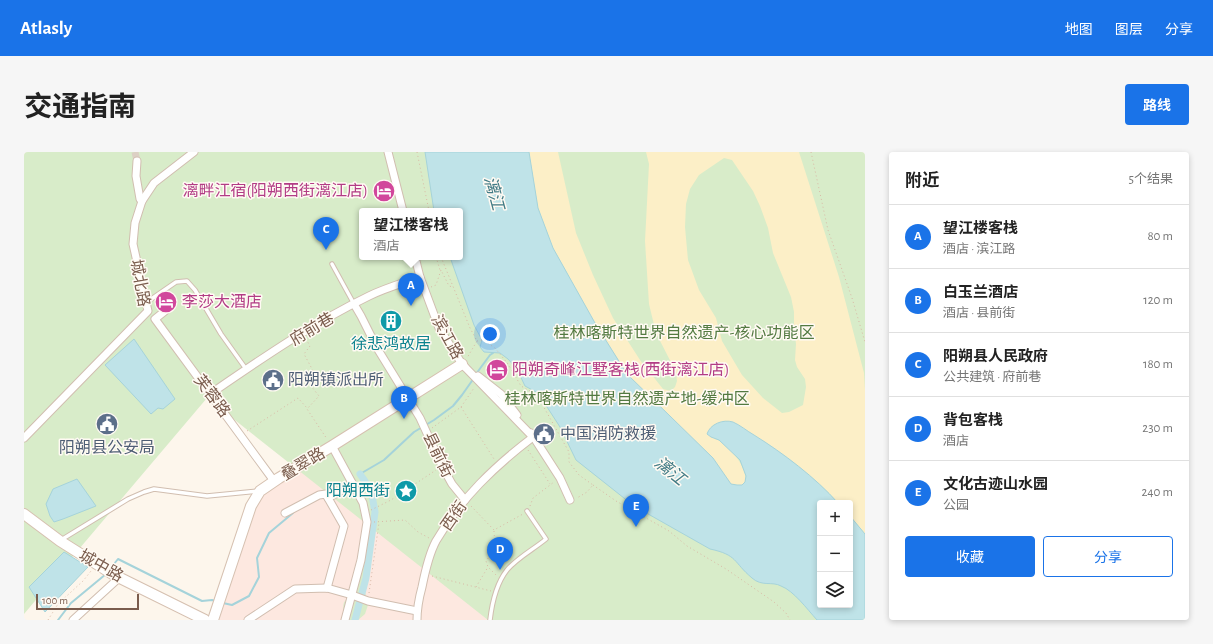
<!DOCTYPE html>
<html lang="zh">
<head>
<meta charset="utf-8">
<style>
  :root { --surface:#fff; --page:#f6f6f6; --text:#222; --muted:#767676; --line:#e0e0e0; --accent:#1a73e8 }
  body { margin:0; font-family:"Alegreya Sans","Noto Sans SC",sans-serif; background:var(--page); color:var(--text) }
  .controls { position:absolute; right:12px; bottom:12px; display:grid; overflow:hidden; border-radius:4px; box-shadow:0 2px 6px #0003 }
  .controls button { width:36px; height:36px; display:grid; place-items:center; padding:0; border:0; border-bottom:1px solid var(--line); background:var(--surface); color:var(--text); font:20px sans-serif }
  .scale { position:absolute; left:12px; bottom:10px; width:103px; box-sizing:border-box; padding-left:4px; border:2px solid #7a5c4d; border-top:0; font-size:11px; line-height:14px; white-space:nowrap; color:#7a5c4d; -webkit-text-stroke:3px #fffaf3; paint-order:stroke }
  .you { position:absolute; left:466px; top:182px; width:14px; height:14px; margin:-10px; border:3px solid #fff; border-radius:50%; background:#1a73e8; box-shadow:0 0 0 6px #1a73e833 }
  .badge { display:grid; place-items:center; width:26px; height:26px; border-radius:50%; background:var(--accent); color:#fff; font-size:13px; font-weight:700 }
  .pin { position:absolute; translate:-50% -33px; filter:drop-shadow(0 1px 2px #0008) }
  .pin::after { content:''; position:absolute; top:21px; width:14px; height:12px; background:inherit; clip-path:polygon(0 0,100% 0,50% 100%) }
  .popup { position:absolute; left:335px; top:56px; width:104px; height:52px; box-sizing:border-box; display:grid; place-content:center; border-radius:4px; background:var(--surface); filter:drop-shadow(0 1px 3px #0005); font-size:13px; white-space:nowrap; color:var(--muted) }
  .popup b { font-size:15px; color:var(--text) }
  .popup::after { content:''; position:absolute; left:50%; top:100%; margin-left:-8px; border:8px solid transparent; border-top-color:var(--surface) }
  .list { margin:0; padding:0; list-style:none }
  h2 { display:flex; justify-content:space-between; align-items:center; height:52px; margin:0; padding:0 16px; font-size:17px }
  h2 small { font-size:13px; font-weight:400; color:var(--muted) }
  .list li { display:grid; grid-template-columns:26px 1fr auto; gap:12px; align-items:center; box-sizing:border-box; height:64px; padding:0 16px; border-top:1px solid var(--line) }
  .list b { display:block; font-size:15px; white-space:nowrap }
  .list p { margin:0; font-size:13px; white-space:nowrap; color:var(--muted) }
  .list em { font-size:13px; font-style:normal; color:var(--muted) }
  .actions { display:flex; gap:8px; padding:12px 16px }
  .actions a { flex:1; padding:9px 0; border:1px solid var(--accent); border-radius:4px; text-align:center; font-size:14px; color:var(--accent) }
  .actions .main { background:var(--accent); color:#fff }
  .icon { flex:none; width:22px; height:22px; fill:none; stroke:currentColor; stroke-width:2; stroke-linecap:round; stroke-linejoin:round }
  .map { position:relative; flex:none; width:841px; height:468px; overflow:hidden; border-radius:4px }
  header { display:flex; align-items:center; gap:24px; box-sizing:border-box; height:56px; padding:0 20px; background:var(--accent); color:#fff }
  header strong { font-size:19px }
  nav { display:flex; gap:22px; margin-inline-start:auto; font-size:14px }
  .intro { display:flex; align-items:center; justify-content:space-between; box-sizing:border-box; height:96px; padding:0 24px }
  h1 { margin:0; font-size:28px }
  .button { padding:10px 18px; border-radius:4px; background:var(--accent); color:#fff; font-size:14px; font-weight:700 }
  main { display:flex; gap:24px; padding:0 24px }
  aside { flex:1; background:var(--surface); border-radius:4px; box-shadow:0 2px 6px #0003 }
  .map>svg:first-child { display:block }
</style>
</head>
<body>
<header>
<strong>Atlasly</strong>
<nav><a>地图</a><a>图层</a><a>分享</a></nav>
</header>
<div class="intro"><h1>交通指南</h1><a class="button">路线</a></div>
<main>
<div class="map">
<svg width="841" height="468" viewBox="0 0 841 468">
  <rect width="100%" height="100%" fill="#fdf6ec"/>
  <polygon fill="#fde8e0" points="320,292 468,468 195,468 233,354 240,343 255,331"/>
  <g fill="#d8ecc9" fill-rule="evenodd">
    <path d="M0,0H841V468H464L183,246L0,462ZM338,59H436V105H338ZM796,351H826V453H796Z"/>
    <path d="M344,381L346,382L341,421V440L344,453L341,462L334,468H318C322,450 314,453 331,440Z"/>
  </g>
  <path fill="#fcefc7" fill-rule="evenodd" d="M505,0H534L552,81L569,123L589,166L616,208L639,237L647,239L651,235L653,229L652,220L632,181L625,152L621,89L625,12L622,0H775L815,125L840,221L841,238V382L826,364V351H814C784,316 741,293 701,269L688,274L691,287C710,292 740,342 707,332L642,261L603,222L571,171L529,96L514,56ZM700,6L708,8L729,39L736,54L744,76L749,101L767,145L770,160V176L772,192L771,208L773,215L781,227L782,235L779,253L765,260L758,261L739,246L718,223L698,189L692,166L675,138L664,108L661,75L662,52L666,37L675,23Z"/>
  <g fill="#bfe3e8" stroke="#a5d3da">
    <path d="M401,0H505L514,56L529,96L571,171L603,222L689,306L707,332L713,333H718L721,330L722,324L716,308L695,288L687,285L683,282C686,272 699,267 709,270C716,273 723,279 730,283C759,301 792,326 814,351H796V453H826V364L841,382V468H793C783,457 770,439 757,434C748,429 738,435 728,426C709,410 714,403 686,397L610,354L552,308L536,275L514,241L501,234L493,217L484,207L476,201L460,200L456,195L458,188L450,173L426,105H436V59H410Z"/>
    <polygon points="110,187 151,247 139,257 134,256 127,262 81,213"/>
    <polygon points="53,327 72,354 39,367 30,370 26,364 22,352 29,337"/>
    <polygon points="40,400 64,415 21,460 5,435"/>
  </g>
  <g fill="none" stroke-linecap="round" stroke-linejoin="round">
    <g stroke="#a5d3da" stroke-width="2">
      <polyline points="452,222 466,203 469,201"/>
      <polyline points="336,322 360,308 390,280 410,268 429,254 438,243 450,226"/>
      <polyline points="86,417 94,407 178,449 188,448 192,449"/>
      <polyline points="199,451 208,453 225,444 235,425 233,406 245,381 269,361"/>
      <polyline points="34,468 47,451 82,422"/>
    </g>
    <polyline stroke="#bfe3e8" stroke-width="7" points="331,468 342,426 351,360 347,338 336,322"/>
    <polyline stroke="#dcd0c4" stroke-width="7" stroke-dasharray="7 3.5" stroke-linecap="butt" points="111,0 113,9"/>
    <g stroke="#d1beb0" stroke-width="5.5">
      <g id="lane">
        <polyline points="308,112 330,152"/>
        <polyline points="123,150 152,130 163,129 171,138 197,182 222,217"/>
        <polyline points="37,388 104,347 120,340 130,337 183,344 235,339"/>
        <path d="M466,468C468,451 472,432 483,418C493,406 510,397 522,387L503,359"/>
      </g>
    </g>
    <g stroke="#d1beb0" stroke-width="9">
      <g id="street">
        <polyline points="364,0 379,59"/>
        <polyline points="113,9 112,24 116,47 118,49"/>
        <polyline points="391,105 396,125 415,176 438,212 441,215"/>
        <polyline points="330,152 337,164 353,196 396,266 418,314 428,332 441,348"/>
        <polyline points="141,159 131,167 250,329 254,327"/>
        <polyline points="454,224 477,242 493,263"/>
        <path d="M186,242C237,207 289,171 345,144C361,136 379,131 396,125"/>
        <polyline points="507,281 536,326 546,348"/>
        <polyline points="0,286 124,159 109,92 111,71 118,49 130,31 170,0"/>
        <polyline points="308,294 339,351 343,370 337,408 321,468"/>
        <polyline points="261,361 295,343 302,342 304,346 329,332"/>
        <polyline points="303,436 320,374 304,346"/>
        <polyline points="49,468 96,425"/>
        <polyline points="224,468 271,437 303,436 328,443 344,449 393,459"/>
        <path d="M393,468C393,457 395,446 398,435C401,420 405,402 412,389C437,346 471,314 509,285L438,212L434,214"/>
      </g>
    </g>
    <g stroke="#d6c0b0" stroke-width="12">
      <g id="secondary">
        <polyline points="0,362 36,389 90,423 181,468"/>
        <polyline points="189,468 227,354 236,339 255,326 308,294 438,212"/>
      </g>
    </g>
    <g stroke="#d9b8a5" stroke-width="1" stroke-dasharray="1 3" stroke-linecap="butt">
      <polyline points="393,0 405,59"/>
      <polyline points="787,0 804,78 828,146 841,190"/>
      <polyline points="412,105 416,118"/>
      <polyline points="417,105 446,176 453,189 443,206"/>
      <polyline points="407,135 412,133 417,118 425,134 429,135"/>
      <polyline points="282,187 286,194 280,202 294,228 287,234 295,244 283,257 303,287"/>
      <polyline points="453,189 459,188 471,196 484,212 497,234 513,243 545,300 545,310 555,323 569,333 563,340 553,346"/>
      <polyline points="437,255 470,307"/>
      <polyline points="408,276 437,255 450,236"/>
      <polyline points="223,279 274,246 283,256"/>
      <polyline points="504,298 526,332"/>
      <polyline points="569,333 592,349 645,379 663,394 702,417 750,450 762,461 766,468"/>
      <polyline points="447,354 470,378 499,362"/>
      <polyline points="506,354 509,346 530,330"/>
      <polyline points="347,358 367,348 412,318"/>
      <polyline points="350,370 381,368 394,380 405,386"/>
      <polyline points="470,379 470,383 475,391 462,409 464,415 473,424"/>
      <polyline points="408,424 467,439"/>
      <polyline points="452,435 464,415"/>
      <polyline points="345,441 355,371"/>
      <polyline points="24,468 34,452 59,429 67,419"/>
    </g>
    <use href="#lane" stroke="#fff" stroke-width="3.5"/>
    <use href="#street" stroke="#fff" stroke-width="7"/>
    <use href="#secondary" stroke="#fff" stroke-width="10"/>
  </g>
  <defs>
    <g id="hotel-disc" transform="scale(1.15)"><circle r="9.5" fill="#d1479c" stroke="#fffaf3"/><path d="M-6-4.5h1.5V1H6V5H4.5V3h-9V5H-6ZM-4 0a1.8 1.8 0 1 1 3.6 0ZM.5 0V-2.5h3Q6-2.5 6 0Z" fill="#fff"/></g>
    <g id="building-disc" transform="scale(1.15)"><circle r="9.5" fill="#0f9aa8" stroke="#fffaf3"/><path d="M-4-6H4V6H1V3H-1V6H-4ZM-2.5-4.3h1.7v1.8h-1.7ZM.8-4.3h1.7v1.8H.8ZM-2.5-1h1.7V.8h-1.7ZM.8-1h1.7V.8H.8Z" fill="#fff"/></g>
    <g id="civic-disc" transform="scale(1.15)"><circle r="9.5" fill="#5c6f8a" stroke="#fffaf3"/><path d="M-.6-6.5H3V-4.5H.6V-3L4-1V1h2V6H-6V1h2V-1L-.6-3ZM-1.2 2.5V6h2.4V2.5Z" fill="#fff"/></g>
    <g id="sight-disc" transform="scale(1.15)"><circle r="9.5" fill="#0f9aa8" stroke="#fffaf3"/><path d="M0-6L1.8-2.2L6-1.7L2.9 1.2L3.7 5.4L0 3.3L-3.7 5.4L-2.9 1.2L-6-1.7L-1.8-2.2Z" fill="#fff"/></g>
  </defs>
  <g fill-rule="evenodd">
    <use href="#hotel-disc" x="360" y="39"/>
    <use href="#hotel-disc" x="142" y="150"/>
    <use href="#building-disc" x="367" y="169"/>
    <use href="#hotel-disc" x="473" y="218"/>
    <use href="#civic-disc" x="249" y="228"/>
    <use href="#civic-disc" x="83" y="272"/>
    <use href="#civic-disc" x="520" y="282"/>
    <use href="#sight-disc" x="382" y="339"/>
  </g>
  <g text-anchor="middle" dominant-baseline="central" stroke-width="3" stroke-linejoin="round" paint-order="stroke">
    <g font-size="16" fill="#b23c85" stroke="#fffaf3" text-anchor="start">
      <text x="344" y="39" text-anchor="end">漓畔江宿(阳朔西街漓江店)</text>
      <text x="158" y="150">李莎大酒店</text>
      <text x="488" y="218">阳朔奇峰江墅客栈(西街漓江店)</text>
    </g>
    <g font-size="16" fill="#7a5c4d" stroke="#fffaf3">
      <text transform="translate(116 131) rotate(80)">城北路</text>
      <text transform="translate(288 177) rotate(-31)">府前巷</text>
      <text transform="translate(423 185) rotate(61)">滨江路</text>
      <text transform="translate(188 244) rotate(53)">芙蓉路</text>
      <text transform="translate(414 303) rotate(64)">县前街</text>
      <text transform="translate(279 312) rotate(-31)">叠翠路</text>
      <text transform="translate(430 364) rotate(-55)">西街</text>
      <text transform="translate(77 414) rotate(30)">城中路</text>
    </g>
    <g font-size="16" fill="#537a41" stroke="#fffaf3">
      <text x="660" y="181">桂林喀斯特世界自然遗产-核心功能区</text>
      <text x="603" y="247">桂林喀斯特世界自然遗产地-缓冲区</text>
    </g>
    <g font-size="16" fill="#0d838f" stroke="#fffaf3">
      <text x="367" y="192">徐悲鸿故居</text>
      <text x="366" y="339" text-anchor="end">阳朔西街</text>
    </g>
    <g font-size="16" fill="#4e5e75" stroke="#fffaf3" text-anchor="start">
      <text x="264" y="228">阳朔镇派出所</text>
      <text x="536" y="282">中国消防救援</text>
      <text x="83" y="296" text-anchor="middle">阳朔县公安局</text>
    </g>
    <g font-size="17" font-style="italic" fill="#437c86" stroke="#fffaf3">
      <text transform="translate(470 41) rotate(75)">漓江</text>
      <text transform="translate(646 319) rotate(39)">漓江</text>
    </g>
  </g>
</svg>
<div class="controls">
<button>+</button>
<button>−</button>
<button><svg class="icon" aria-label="layers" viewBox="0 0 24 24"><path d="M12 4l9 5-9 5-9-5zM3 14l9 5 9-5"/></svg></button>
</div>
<div class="scale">100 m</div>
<div class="you"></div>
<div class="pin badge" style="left:387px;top:154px">A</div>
<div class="popup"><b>望江楼客栈</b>酒店</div>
<div class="pin badge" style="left:380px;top:267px">B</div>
<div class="pin badge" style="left:302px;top:98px">C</div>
<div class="pin badge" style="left:476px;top:418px">D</div>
<div class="pin badge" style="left:612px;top:375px">E</div>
</div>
<aside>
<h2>附近<small>5个结果</small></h2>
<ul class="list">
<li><span class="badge">A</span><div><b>望江楼客栈</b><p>酒店 · 滨江路</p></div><em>80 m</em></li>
<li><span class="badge">B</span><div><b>白玉兰酒店</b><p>酒店 · 县前街</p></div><em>120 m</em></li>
<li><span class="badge">C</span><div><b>阳朔县人民政府</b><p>公共建筑 · 府前巷</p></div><em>180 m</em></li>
<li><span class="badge">D</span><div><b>背包客栈</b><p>酒店</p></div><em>230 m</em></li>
<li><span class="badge">E</span><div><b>文化古迹山水园</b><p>公园</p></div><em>240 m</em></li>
</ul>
<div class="actions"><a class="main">收藏</a><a>分享</a></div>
</aside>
</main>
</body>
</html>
